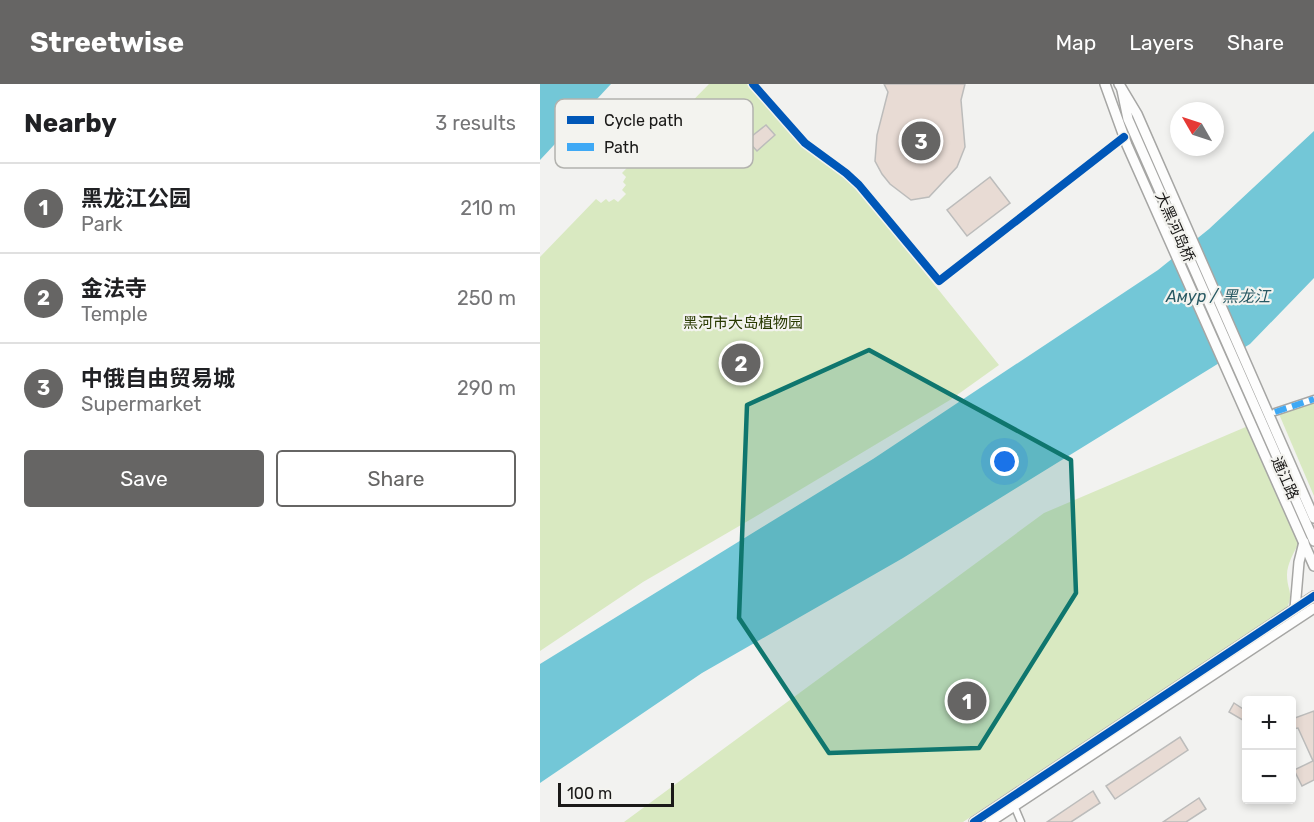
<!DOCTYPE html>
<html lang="en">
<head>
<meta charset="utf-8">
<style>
  :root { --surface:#fff; --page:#f2f2f2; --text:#202124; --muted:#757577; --line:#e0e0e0; --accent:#666564 }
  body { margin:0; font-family:Rubik,"Noto Sans SC",sans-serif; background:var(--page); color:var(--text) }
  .controls { position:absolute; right:18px; bottom:18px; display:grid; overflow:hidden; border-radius:6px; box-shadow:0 3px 9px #0003 }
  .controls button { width:54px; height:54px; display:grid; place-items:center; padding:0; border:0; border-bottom:2px solid var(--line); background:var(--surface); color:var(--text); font:30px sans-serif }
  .compass { position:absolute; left:630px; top:18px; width:54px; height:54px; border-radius:50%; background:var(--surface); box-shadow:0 3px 9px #0003; rotate:309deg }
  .scale { position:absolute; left:18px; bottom:15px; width:116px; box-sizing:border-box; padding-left:6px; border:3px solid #1a1918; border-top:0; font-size:16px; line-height:21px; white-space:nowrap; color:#1a1918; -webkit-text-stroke:4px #f3f3ef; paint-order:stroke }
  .you { position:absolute; left:465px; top:378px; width:21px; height:21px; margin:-15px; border:4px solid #fff; border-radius:50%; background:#1a73e8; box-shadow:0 0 0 9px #1a73e833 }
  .badge { display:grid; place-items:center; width:39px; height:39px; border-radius:50%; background:var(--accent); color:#fff; font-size:20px; font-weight:700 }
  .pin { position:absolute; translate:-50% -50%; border:3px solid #fff; box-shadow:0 2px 6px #0006 }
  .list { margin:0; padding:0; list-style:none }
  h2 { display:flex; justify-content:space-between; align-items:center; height:78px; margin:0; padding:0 24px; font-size:26px }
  h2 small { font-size:20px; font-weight:400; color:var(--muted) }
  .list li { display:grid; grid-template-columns:39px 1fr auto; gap:18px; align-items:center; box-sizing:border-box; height:90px; padding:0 24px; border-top:2px solid var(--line) }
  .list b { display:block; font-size:22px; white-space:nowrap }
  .list p { margin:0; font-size:20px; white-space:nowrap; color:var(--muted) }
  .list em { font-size:20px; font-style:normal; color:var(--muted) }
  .actions { display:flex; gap:12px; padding:18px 24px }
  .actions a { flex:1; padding:14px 0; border:2px solid var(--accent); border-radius:6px; text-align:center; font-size:21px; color:var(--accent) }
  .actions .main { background:var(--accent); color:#fff }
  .map { position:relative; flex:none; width:774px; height:738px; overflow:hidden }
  header { display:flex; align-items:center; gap:36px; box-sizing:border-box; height:84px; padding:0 30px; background:var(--accent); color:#fff }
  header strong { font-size:28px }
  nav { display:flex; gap:33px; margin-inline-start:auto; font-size:21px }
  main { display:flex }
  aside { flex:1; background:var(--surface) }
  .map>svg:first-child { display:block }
</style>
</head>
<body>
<header>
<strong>Streetwise</strong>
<nav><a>Map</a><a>Layers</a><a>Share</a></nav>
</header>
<main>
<aside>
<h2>Nearby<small>3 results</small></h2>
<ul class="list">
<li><span class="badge">1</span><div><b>黑龙江公园</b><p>Park</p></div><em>210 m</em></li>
<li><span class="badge">2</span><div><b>金法寺</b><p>Temple</p></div><em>250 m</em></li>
<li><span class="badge">3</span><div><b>中俄自由贸易城</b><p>Supermarket</p></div><em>290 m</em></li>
</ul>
<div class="actions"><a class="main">Save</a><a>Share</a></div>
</aside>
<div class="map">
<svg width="774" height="738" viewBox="0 0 774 738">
  <rect width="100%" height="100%" fill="#f2f2f0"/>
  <g fill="#d9e9c1">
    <path d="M169,0H207L273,71C283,80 295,85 307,92L459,281L410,316L213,434L103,498L0,567V173L56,115L61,119L66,115L69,118L74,115L78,118L86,110L82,106L86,101L83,98L86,93L82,89Z"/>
    <polygon points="774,319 774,412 739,330"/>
    <path d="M708,342L759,459C754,468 747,480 747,491C747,506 754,508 747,524L423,738H84L504,429Z"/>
  </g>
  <g fill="#73c7d7">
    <polygon points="0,0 71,0 0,76"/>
    <polygon points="774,47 774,194 710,260 363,474 162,589 0,699 0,580 333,375 618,186 669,145"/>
  </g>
  <g fill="#e8dbd4" stroke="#bcbcbb" stroke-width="1.5">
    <polygon points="344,0 425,0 421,16 425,63 417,83 389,113 371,116 350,100 342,90 335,77 337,51 348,8"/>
    <polygon points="226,41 235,51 217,67 207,56"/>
    <polygon points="450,93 470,119 427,152 407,126"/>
    <polygon points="199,263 216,273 201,297 184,287"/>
    <polygon points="694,619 706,627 706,638 689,628"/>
    <polygon points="774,627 774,696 762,702 754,686 773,677 758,644 752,645 752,635"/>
    <polygon points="640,653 648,666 575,715 566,702"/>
    <polygon points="553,707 560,719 531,738 507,738"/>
    <polygon points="659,714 666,725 646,738 623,738"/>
  </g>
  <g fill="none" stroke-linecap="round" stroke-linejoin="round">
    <g stroke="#a6a6a4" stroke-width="9">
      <g id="street">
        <polyline points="213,0 265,59 306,89 319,101 399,197 584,53"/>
        <polyline points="735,328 774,315"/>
        <polyline points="473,719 481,738"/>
      </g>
    </g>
    <g stroke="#a6a6a4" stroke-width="12">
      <g id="secondary">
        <polyline points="565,0 587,61 774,482"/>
        <polyline points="579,0 597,30 774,434"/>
        <polyline points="582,6 588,35 774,457"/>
        <polyline points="755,525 759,478 764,458"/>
        <polyline points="434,738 774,512"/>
        <polyline points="450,738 774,524"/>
      </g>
    </g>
    <use href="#street" stroke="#fdfdfd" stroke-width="6"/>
    <use href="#secondary" stroke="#fdfdfd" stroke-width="9"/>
    <polyline stroke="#3fa9f5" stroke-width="6" stroke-dasharray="12 6" stroke-linecap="butt" points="735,328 774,315"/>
    <g stroke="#f3f3ef" stroke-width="11">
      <g id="cycleway">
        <polyline points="213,0 265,59 306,89 319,101 399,197 584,53"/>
        <polyline points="434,738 774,512"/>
      </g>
    </g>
    <use href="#cycleway" stroke="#0057b8" stroke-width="8"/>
  </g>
  <path fill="#0f766e" fill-opacity="0.2" stroke="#0f766e" stroke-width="4.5" stroke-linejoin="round" d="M329,266L531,376L536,509L439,664L289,669L199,534L207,321Z"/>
  <g text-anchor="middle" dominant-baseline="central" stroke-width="4.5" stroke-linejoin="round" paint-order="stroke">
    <g font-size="15" fill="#1a1918" stroke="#f3f3ef">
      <text transform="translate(635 143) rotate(66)">大黑河岛桥</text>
      <text transform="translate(745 394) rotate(66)">通江路</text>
    </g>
    <g font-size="15" fill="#283900" stroke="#f3f3ef">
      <text x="203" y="239">黑河市大岛植物园</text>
    </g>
    <g font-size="16" font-style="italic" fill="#285963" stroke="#f3f3ef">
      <text x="678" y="212">Амур / 黑龙江</text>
    </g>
  </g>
  <rect x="15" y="15" width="198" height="69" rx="9" fill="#f3f3ef" stroke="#b2b2ae" stroke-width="1.5"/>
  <rect x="27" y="32" width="27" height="8" fill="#0057b8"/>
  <rect x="27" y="59" width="27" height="8" fill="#3fa9f5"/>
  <g font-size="16" fill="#1a1918">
    <text x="64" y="42">Cycle path</text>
    <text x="64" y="69">Path</text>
  </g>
</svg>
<div class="controls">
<button>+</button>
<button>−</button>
</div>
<svg class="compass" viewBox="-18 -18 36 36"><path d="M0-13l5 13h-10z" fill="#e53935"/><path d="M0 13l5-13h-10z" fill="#757577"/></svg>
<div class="scale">100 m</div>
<div class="you"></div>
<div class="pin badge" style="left:427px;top:617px">1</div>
<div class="pin badge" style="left:201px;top:279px">2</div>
<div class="pin badge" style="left:381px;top:57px">3</div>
</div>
</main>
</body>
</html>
